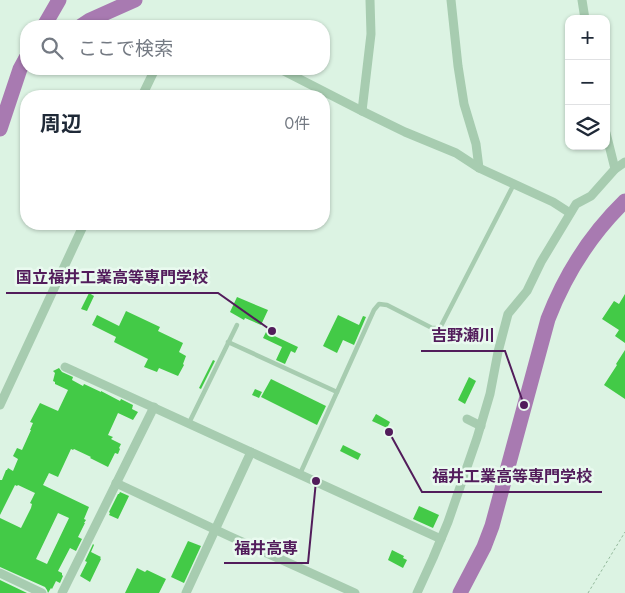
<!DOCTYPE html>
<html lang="ja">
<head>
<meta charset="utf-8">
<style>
  :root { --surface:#fff; --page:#f6f6f7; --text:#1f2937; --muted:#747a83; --line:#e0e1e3 }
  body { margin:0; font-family:Jost,"Noto Sans JP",sans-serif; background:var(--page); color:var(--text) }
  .controls { position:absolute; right:15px; top:15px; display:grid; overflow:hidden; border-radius:10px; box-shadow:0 1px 4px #0004 }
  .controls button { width:45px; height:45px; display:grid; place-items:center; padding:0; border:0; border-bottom:1px solid var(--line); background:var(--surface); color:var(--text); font:25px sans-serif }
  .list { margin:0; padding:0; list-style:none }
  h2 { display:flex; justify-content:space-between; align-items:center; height:65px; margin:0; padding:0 20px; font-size:21px }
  h2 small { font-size:16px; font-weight:400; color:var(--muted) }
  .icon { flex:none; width:28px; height:28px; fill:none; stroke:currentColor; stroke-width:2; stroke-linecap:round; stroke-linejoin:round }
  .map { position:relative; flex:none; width:625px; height:593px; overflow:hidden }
  .search { position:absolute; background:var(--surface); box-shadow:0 1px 4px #0004; left:20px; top:20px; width:310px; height:55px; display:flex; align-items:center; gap:12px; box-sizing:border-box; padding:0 18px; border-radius:20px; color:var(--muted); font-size:19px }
  .panel { position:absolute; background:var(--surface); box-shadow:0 1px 4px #0004; left:20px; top:90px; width:310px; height:140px; border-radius:20px }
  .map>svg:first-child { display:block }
</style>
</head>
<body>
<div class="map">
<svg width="625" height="593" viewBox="0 0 625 593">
  <rect width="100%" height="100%" fill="#dcf3e3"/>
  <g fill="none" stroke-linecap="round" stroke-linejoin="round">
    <g stroke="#a87ab1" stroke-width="15">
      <polyline points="44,26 59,0"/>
      <polyline points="81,26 90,20 135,0"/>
      <polyline points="0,129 20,69 26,58"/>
      <path d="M460,593L484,547L492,526L548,319C565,275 591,234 625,201"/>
    </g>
  </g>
  <g fill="#43ca47" fill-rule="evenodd">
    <polygon points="89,293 94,296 87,311 81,309"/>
    <polygon points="625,294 625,343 615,336 619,330 602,319 614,301 619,304"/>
    <polygon points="237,297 268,310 261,325 245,318 244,320 230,312"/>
    <polygon points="126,311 160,327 158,331 183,343 179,352 186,356 183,364 184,365 178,376 159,368 157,372 144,367 148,359 114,342 116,337 92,325 97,315 119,326"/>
    <polygon points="338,315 359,325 363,316 366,317 354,345 343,340 337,353 323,346"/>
    <polygon points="266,332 298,347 295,353 291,351 285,364 276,360 282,347 263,338"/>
    <polygon points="625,350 625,399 604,385 617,365 616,364"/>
    <polygon points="213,360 215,361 201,389 199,388"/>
    <path d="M59,368L62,372L73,377L72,380L83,386L84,384L101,392V391L120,401L121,399L133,405L132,409L138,412L133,420L118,413L108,435L113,437L111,439L121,444L119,448L120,449L118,454L115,453L108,467L90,458L91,457L74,449L73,450L71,449L58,477L49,473L43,485L89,507L84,519L86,520L84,523H85L78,537L82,539L76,551L70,548L58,571L62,573V575L63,576L60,583L56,581L52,589L51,588L48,593L47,590L45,587L0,567V518L21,528L31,508L32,504L30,503L35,493L18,485L17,486L15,485L0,515V480H2L6,470H7L8,468L13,471L18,459L13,456L17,448L22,450L31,430H30L33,423L30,422L40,403L58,411L68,390L55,384V382L53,381L55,373L53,371ZM58,513L69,518L47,564L36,559Z"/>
    <polygon points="469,377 476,381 465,404 458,400"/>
    <polygon points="271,379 326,406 317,425 261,397"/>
    <polygon points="255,389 262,392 259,398 252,395"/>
    <polygon points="376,414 390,422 387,428 372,421"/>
    <polygon points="343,445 361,454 358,460 340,451"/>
    <polygon points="120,492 129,496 118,519 109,515 110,513 109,512 118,494 119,494"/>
    <polygon points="419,506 439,515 433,528 413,519"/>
    <polygon points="188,541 201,546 184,583 171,577"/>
    <polygon points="93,544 94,545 91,552 101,557 100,558 101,559 90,582 80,576 87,562 85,561"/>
    <polygon points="392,550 404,556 403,558 407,560 403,568 388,560"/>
    <polygon points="137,568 145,572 147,570 166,579 159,593 125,593"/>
    <polygon points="0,580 27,593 0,593"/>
  </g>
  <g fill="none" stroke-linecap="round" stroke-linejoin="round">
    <polyline stroke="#92b89a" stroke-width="1" stroke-dasharray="2.5 2.5" stroke-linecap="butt" points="588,593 625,532"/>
    <g stroke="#a7ccb0" stroke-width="4.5">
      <polyline points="228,342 337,392"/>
      <polyline points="189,423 237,325"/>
      <polyline points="300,474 374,310 379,304 387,305 432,328 440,328 514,184"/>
    </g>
    <g stroke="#a7ccb0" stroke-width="9">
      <polyline points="451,0 458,66 464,104 476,144 479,168"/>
      <polyline points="582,0 585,19"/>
      <polyline points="280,69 362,111 405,132 456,153 479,168 553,202 570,213"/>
      <polyline points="142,96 155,69"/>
      <polyline points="362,111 371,34 370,0"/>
      <polyline points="606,133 615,169"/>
      <polyline points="65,367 441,539"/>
      <polyline points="0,405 84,224"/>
      <polyline points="467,419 481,426"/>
      <polyline points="116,483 229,536 355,593"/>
      <polyline points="0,573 42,593"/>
      <polyline points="62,593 154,407"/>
      <polyline points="186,593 251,452"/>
      <polyline points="417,593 433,558 448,522 477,438 490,394 498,352 508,314 527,291 541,262 576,204 591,196 615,169 625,162"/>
    </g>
  </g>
  <path fill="none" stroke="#521c5b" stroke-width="2" d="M272 331L218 293H6M524 405L505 351H421M389 432L422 492H602M316 481L308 563H224"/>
  <g fill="#521c5b" stroke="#e9faef" stroke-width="2">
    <circle cx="272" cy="331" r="5"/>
    <circle cx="524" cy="405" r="5"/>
    <circle cx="389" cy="432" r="5"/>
    <circle cx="316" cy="481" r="5"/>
  </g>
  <g font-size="16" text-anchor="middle" font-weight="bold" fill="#521c5b" stroke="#e9faef" stroke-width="5" stroke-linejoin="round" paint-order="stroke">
    <text x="112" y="283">国立福井工業高等専門学校</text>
    <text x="463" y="341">吉野瀬川</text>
    <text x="512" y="482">福井工業高等専門学校</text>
    <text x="266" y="554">福井高専</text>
  </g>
</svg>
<div class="controls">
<button>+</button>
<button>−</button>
<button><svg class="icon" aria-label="layers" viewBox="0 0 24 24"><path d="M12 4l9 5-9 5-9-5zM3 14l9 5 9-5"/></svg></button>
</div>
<div class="search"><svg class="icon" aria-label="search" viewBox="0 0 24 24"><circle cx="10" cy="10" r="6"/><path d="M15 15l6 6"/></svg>ここで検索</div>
<section class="panel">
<h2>周辺<small>0件</small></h2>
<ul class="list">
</ul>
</section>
</div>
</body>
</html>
